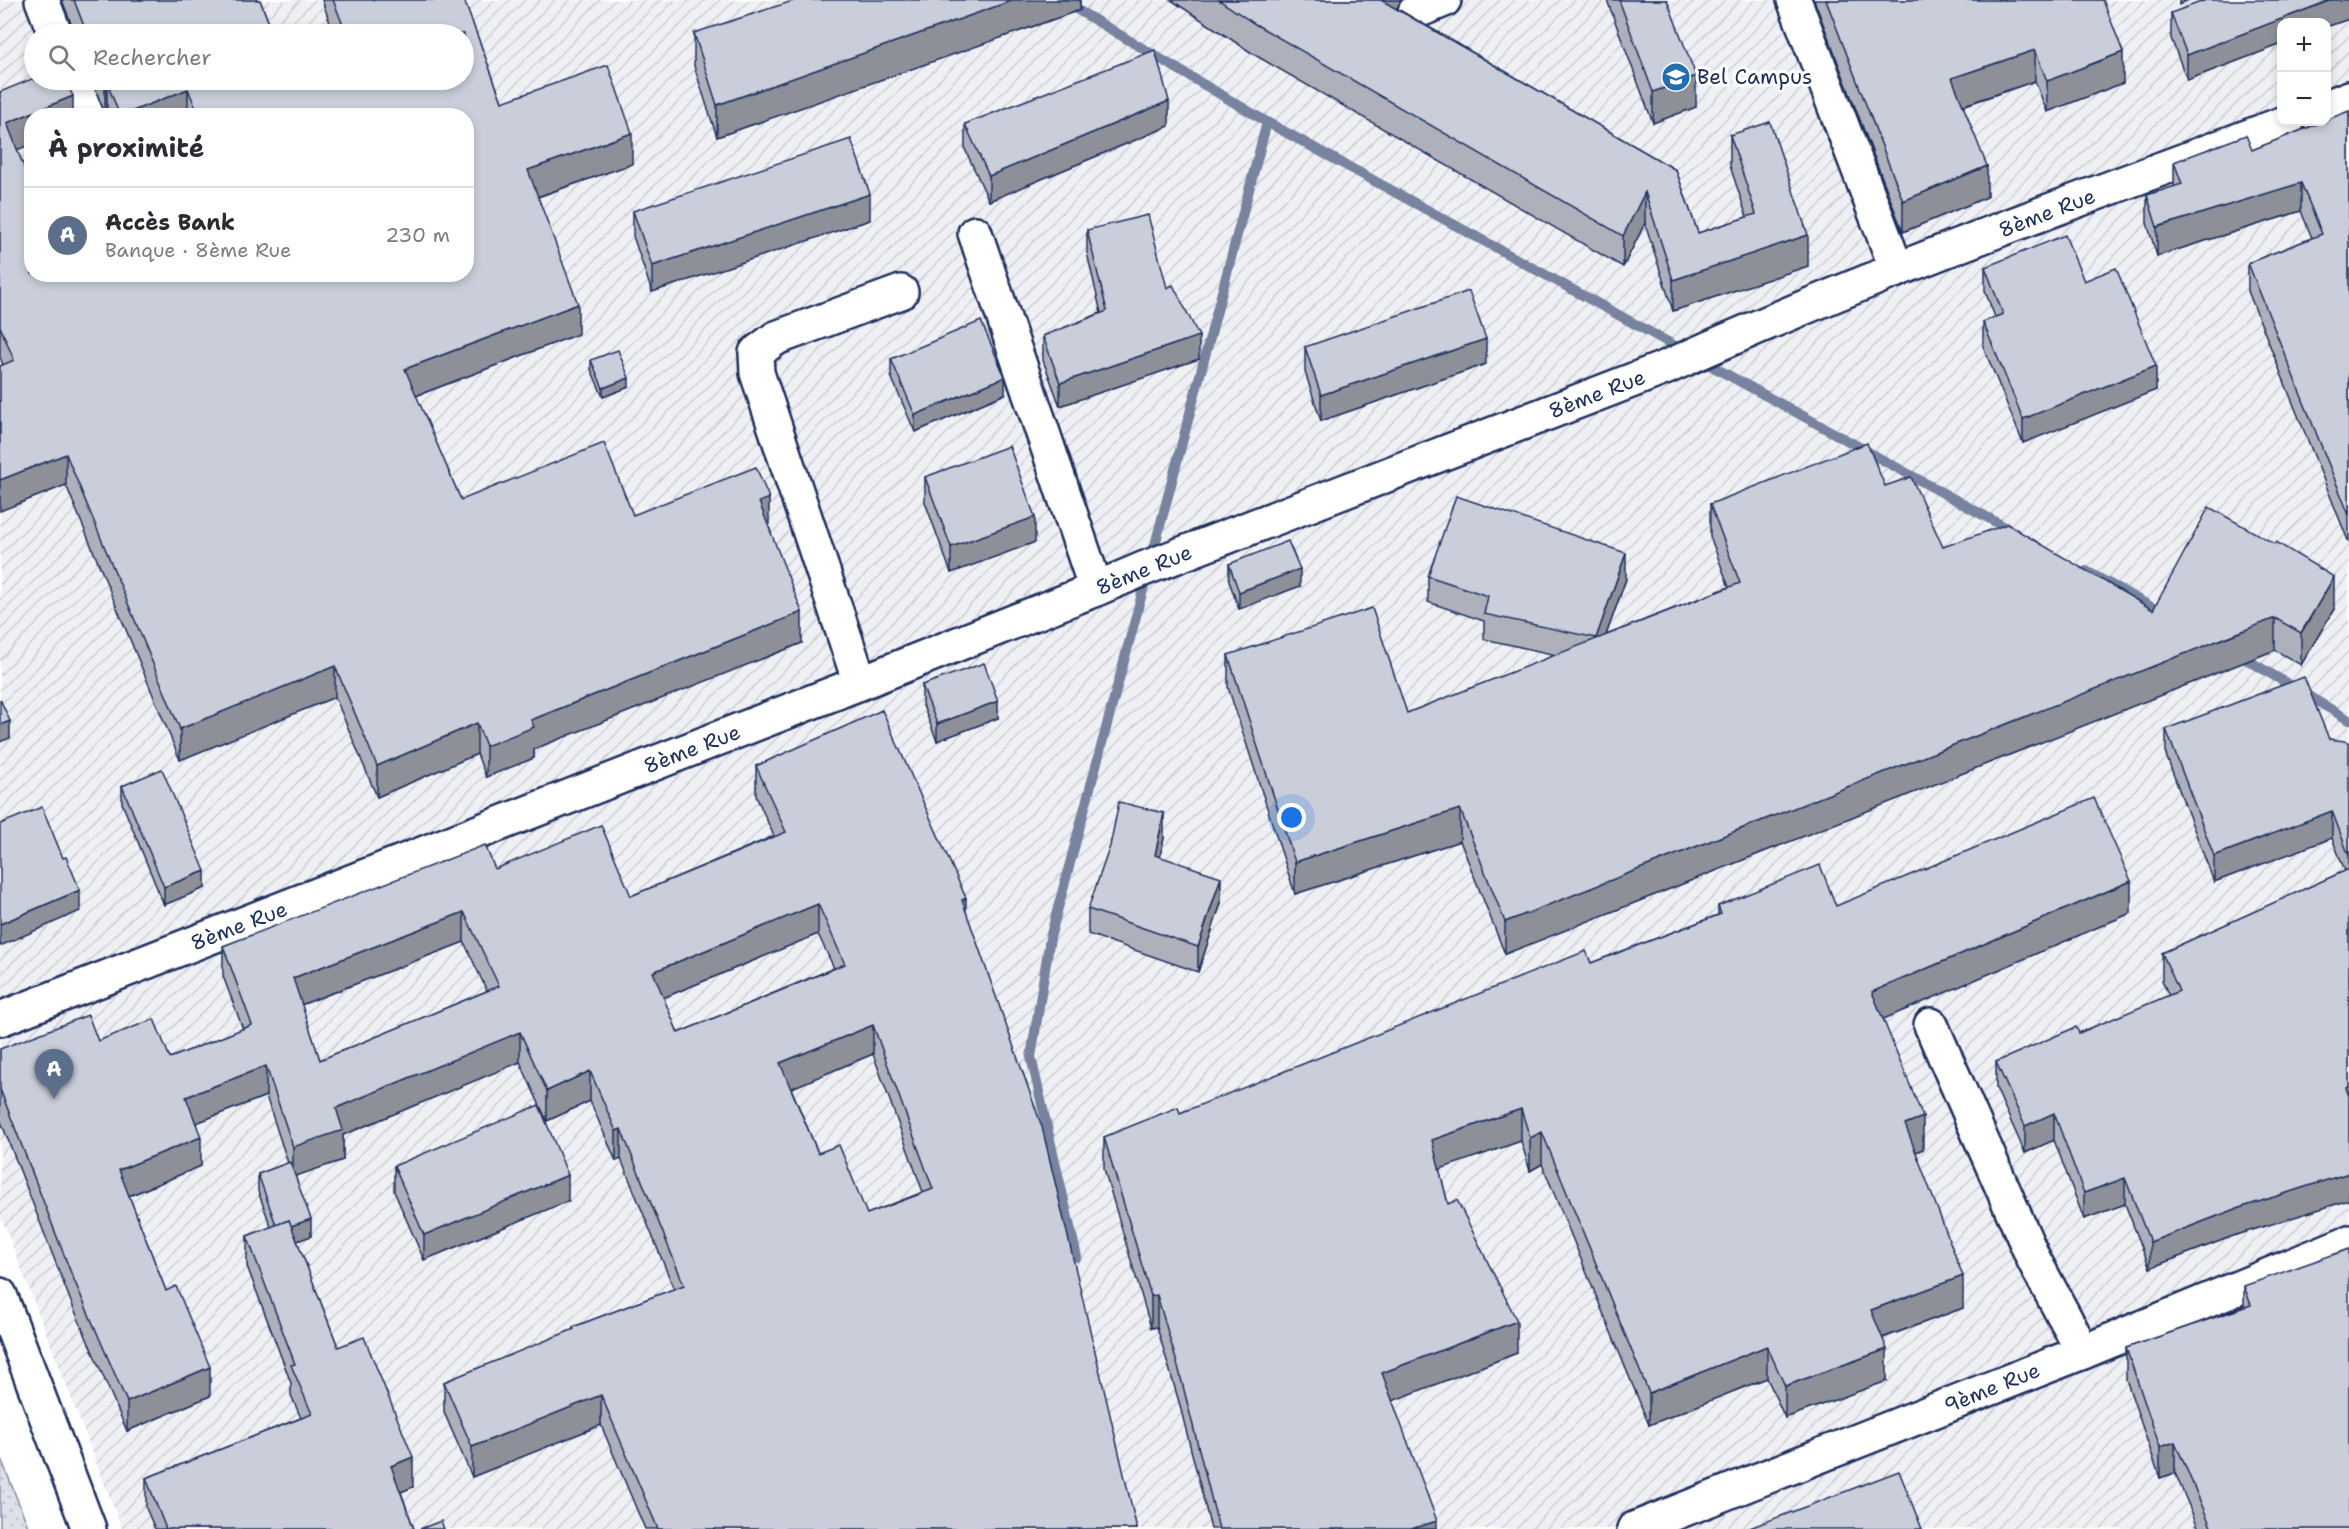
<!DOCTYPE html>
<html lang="fr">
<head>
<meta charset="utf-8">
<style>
  :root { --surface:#fff; --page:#f7f7f7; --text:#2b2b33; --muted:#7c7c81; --line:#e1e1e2; --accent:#1f6fb2 }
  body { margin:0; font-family:"Shantell Sans",sans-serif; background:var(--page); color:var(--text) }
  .controls { position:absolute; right:18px; top:18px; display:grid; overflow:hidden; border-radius:12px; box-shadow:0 3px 9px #0003 }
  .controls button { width:54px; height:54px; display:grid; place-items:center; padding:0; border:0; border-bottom:2px solid var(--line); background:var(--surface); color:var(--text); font:30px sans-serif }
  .you { position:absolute; left:1292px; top:818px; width:21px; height:21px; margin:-15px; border:4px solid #fff; border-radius:50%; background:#1a73e8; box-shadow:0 0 0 9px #1a73e833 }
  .badge { display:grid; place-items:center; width:39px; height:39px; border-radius:50%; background:var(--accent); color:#fff; font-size:20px; font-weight:700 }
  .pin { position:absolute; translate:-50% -50px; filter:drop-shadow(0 2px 3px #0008) }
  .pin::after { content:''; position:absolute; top:32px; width:21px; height:18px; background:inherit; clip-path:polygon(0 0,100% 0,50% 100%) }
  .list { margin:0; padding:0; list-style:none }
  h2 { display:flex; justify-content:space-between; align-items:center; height:78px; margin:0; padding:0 24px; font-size:26px }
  h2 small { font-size:20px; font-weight:400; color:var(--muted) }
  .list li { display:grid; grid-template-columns:39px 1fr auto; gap:18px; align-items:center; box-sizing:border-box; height:96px; padding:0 24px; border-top:2px solid var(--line) }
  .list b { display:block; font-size:22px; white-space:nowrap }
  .list p { margin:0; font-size:20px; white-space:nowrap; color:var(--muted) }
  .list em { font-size:20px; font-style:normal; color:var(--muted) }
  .icon { flex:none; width:33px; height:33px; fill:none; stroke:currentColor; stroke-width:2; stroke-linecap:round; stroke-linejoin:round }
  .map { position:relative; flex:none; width:2349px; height:1529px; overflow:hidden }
  .search { position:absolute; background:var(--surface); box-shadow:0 3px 9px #0003; left:24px; top:24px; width:450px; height:66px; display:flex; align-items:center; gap:15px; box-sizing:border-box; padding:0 21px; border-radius:33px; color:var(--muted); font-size:22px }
  .panel { position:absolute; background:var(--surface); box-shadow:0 3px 9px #0003; left:24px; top:108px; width:450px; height:174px; border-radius:24px }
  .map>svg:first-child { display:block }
</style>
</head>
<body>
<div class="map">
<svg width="2349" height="1529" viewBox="0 0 2349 1529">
  <defs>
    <pattern id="industrial-furrows" width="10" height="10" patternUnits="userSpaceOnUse" patternTransform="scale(1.5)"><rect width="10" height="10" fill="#eff0f4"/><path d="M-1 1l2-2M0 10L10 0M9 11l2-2" fill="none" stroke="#ccced4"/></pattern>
    <pattern id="park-dots" width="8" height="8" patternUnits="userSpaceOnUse" patternTransform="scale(1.5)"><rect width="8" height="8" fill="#dee1e7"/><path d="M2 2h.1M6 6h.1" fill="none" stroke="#bec1c9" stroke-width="1.8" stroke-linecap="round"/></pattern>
  </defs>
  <rect width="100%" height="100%" fill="#fff"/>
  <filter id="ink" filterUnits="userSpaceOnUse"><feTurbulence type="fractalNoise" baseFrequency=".0167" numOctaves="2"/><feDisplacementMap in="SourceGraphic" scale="12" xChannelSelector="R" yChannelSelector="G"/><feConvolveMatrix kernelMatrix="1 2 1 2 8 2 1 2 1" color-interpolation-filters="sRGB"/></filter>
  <g filter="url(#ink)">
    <path fill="url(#industrial-furrows)" fill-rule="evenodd" d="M0,0H2349V1529H122L0,1214ZM2282,22H2326V122H2282ZM34,34H464V80H34ZM32,116H466V274H32Z"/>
    <polygon fill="url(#park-dots)" stroke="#7c88a2" stroke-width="1.5" points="0,1456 29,1529 0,1529"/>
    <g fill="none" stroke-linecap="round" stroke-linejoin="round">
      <g stroke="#77839f" stroke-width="10">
        <polyline points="1061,0 1267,122 1686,352"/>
        <polyline points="1699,359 2014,532"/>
        <polyline points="1151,560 1267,122"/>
        <polyline points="2086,571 2164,614"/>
        <polyline points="2239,655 2349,720"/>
        <polyline points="1077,1257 1031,1057 1050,938 1147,575"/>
      </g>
      <g stroke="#1b2f5e" stroke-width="38">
        <g id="minor">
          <polyline points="42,0 55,34"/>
          <polyline points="1794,0 1897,270"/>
          <polyline points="1415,12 1444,0"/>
          <polyline points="73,80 87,116"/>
          <polyline points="2326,107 2349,98"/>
          <polyline points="975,233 1096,589"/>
          <polyline points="860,683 757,373 756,353 776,338 901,292"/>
          <path d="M0,1019L860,683L1096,589L1143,569L1667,367C1869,275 2079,200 2287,122"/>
          <polyline points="1931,1025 2034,1260 2083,1352"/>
          <polyline points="0,1295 89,1529"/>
          <polyline points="1634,1529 2083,1352 2349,1242"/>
        </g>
      </g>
      <use href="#minor" stroke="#fff" stroke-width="33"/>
    </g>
    <g fill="#aeb1bb" stroke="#1b2f5e" stroke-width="1.5" fill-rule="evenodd">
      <polygon points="62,0 260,0 273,34 75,34"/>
      <polygon points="322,0 464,0 502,102 632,164 538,197 578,334 416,396 461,500 769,526 802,643 534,749 534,758 486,777 477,754 377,797 335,697 180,760 66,485 0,511 0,366 3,365 0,357 0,92 73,116 17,150 32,274 466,274 466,116 107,116 107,114 105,114 92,80 464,80 332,29"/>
      <polygon points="1080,0 1080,10 717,137 694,66 694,33"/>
      <polygon points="1171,0 1401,0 1396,8 1676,170 1698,233 1747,217 1730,166 1730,135 1808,266 1673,311 1645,223 1623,267 1255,55"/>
      <polygon points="1607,0 1667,0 1696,107 1653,123"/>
      <polygon points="1814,0 2103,0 2123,83 2047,112 2035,81 1963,106 1987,197 1903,232"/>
      <polygon points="2349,0 2349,19 2326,27 2282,22 2282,44 2187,80 2171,38 2171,13"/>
      <polygon points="2349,111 2349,543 2248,291 2248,263 2312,238 2301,211 2157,256 2147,223 2147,195 2174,187 2174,162 2252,150"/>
      <polygon points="965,124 1169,126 989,201 965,149"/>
      <polygon points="633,211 870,220 652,292 633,236"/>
      <polygon points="1087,230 1199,359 1060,406 1043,360 1043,336 1101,313 1087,253"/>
      <polygon points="1985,267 2084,281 2156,390 2023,443 1983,346 1983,322 1995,317 1985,291"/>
      <polygon points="1305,347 1486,364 1321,421 1305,372"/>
      <polygon points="891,359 1005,394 915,432 891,376"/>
      <polygon points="591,360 629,387 603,397 591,369"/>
      <polygon points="925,477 1035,542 951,573 925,502"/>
      <polygon points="1885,486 1943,547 2153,610 2334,609 2301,665 2275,650 1505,954 1460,841 1295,894 1228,687 1228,655 1407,713 1556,655 1484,639 1484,621 1428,602 1428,576 1626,579 1606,635 1729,587 1710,536 1710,504"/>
      <polygon points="1229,564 1300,586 1239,609 1229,581"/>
      <polygon points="922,685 998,718 937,741 922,703"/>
      <polygon points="2166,729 2329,739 2349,743 2349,1200 2233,1236 2150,1268 2125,1204 2084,1219 2054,1140 2025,1153 1996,1088 1996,1062 2079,1033 2169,996 2162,980 2162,953 2345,871 2332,838 2214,882 2166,755"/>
      <path d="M756,766L966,912L1137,1529H645L601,1425L472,1477L444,1412V1382L573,1330V1327L674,1289L621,1159L616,1161L590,1101L547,1121L520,1062L343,1135V1160L295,1176L311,1236L297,1241L338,1347L413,1487L401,1492L414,1529H155L146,1508V1478L301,1418L291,1395V1383L247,1266V1236L271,1227L258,1191V1174L288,1163L266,1096L196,1123L201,1166L129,1196L166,1291L210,1396L127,1431L71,1302L0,1119V1049L98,1041L170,1058L243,1029L223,976V946L495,869L631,896L774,836L756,796ZM818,934L834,968L678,1033L663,998ZM464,942L487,991L320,1060L301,1005ZM873,1054L923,1192L867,1214L818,1153L791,1088Z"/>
      <polygon points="122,786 205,888 164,905 122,803"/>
      <polygon points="1164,838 1160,857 1221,903 1198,972 1088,934 1088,909"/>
      <polygon points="1718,906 1836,906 2131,913 1883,1019 1923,1149 1916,1152 1963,1308 1883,1338 1887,1381 1785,1418 1767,1378 1649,1425 1542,1164 1530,1171 1521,1141 1439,1169 1448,1204 1517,1353 1392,1401 1437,1529 1211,1529 1179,1402 1157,1327 1151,1328 1104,1169 1104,1137 1180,1113 1591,963 1718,915"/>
      <polygon points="394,1166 568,1201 424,1260 394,1191"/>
      <polygon points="2244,1286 2349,1529 2199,1529 2175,1473 2160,1478 2126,1379 2126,1348 2244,1307"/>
    </g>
    <g fill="#8d9099" stroke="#1b2f5e" stroke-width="1.5">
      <polygon points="1014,0 1080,0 1080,10 717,137 717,105"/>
      <polygon points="1365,0 1401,0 1397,8 1365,21"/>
      <polygon points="2179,0 2188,0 2179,5"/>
      <polygon points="2331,0 2349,0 2349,19 2326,27 2326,22 2282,22 2282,44 2187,80 2187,55"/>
      <polygon points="2035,50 2035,81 1952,109 1952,78"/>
      <polygon points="2123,52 2123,83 2047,112 2047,81"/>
      <polygon points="1696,76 1696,107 1653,123 1653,92"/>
      <rect x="105" y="83" width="2" height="31"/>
      <polygon points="188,89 188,116 120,116"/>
      <polygon points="73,96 73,116 32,116 32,144 7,154 7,123"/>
      <polygon points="1169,101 1169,126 989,201 989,176"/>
      <polygon points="632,133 632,164 528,200 528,170"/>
      <polygon points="1987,166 1987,197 1903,232 1903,201"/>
      <polygon points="2301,183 2301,211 2157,256 2157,227"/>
      <polygon points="1645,192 1645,223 1623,267 1623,236"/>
      <polygon points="870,194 870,220 652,292 652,266"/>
      <polygon points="1808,235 1808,266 1673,311 1673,280"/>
      <polygon points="578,304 578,334 405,400 405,369"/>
      <polygon points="1199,336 1199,359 1060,406 1060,383"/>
      <polygon points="1486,339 1486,364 1321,421 1321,395"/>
      <polygon points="2156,366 2156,390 2023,443 2023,419"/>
      <polygon points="1005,377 1005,394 915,432 915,415"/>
      <polygon points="629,378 629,387 603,397 603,388"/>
      <polygon points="66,454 66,485 0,511 0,480"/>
      <polygon points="769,498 769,529 759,502"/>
      <polygon points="1035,517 1035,542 951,573 951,547"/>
      <polygon points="1626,553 1626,579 1596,663 1596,638"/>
      <polygon points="1300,569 1300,586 1239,609 1239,592"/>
      <polygon points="2334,577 2334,609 2301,665 2301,633"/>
      <polygon points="802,612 802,643 534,749 534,758 486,777 486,746 531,720"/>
      <polygon points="2275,618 2275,650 1505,954 1505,922"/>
      <polygon points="335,666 335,697 180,760 180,729"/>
      <polygon points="998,701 998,718 937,741 937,724"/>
      <polygon points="10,721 10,738 0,742 0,725"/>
      <polygon points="477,723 477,754 377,797 377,766"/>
      <polygon points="1460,809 1460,841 1295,894 1295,862"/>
      <polygon points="2332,811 2332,838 2214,882 2214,856"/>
      <polygon points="1164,813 1164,838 1155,880 1155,855"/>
      <polygon points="205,871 205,888 164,905 164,887"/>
      <polygon points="1221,877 1221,903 1198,972 1198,947"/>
      <polygon points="2131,881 2131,913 1872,1024 1872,992"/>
      <polygon points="80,890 80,911 0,946 0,924"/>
      <polygon points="966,898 966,928 962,900"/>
      <polygon points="818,904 818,934 653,1002 653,972"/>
      <polygon points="464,912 464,942 293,1008 293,978"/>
      <polygon points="873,1025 873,1054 780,1093 780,1063"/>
      <polygon points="520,1032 520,1062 343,1135 343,1160 293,1177 293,1147 336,1108"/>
      <polygon points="266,1066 266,1096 186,1127 186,1097"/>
      <polygon points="590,1071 590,1101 547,1121 547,1091"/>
      <polygon points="1521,1109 1521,1141 1432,1172 1432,1140"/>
      <polygon points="2054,1113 2054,1140 2025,1153 2025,1126"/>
      <polygon points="1923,1117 1923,1149 1905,1156 1905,1124"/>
      <polygon points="621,1129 621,1159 616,1161 616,1131"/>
      <polygon points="1542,1132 1542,1164 1530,1171 1530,1138"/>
      <polygon points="201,1137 201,1166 119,1200 119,1170"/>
      <polygon points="2349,1173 2349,1200 2233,1236 2150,1268 2150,1242 2233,1210"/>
      <polygon points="568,1175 568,1201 424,1260 424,1235"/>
      <polygon points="2125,1178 2125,1204 2084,1219 2084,1193"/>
      <polygon points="311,1219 311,1236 278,1248 278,1230"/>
      <polygon points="1963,1276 1963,1308 1871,1342 1871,1310"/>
      <polygon points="1157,1295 1157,1327 1151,1328 1151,1296"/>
      <polygon points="1517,1321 1517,1353 1382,1405 1382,1373"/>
      <polygon points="1767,1346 1767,1378 1649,1425 1649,1393"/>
      <polygon points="1887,1349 1887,1381 1785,1418 1785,1386"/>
      <polygon points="210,1367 210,1396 127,1431 127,1402"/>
      <polygon points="601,1395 601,1425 472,1477 472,1447"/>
      <polygon points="2175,1442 2175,1473 2160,1478 2160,1447"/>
      <polygon points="413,1457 413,1487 391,1496 391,1466"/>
      <polygon points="1437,1521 1437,1529 1411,1529"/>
    </g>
    <g fill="#caceda" stroke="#1b2f5e" stroke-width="1.5" fill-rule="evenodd">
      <polygon points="74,0 260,0 273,34 87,34"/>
      <polygon points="333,0 464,0 502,102 608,65 632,133 528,170 578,304 405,369 461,500 604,443 633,515 756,467 769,498 759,502 802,612 531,720 534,727 486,746 477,723 377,766 335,666 180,729 66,454 0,480 0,366 14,360 0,326 0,92 34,78 34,80 65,80 73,96 7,123 32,188 32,274 466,274 466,116 199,116 188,89 120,116 107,83 105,83 104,80 464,80 464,34 317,34 343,25"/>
      <polygon points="796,0 1014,0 717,105 694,33"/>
      <polygon points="1219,0 1381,0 1676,170 1698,233 1756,214 1730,135 1770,122 1808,235 1673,280 1645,192 1623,236 1255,24"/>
      <polygon points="1619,0 1667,0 1696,76 1653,92"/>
      <polygon points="1826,0 2103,0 2123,52 2047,81 2035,50 1952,78 1987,166 1903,201"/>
      <polygon points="2206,0 2331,0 2187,55 2171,13"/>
      <polygon points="1155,50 1169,101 989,176 965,124"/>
      <polygon points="2349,111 2349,515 2248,263 2322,234 2301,183 2157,227 2147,195 2182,184 2174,162 2246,135 2252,150 2322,122 2326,122 2326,120"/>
      <polygon points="851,139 870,194 652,266 633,211"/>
      <polygon points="1148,215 1167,288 1173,285 1199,336 1060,383 1043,336 1107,311 1087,230"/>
      <polygon points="2065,235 2084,281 2116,268 2156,366 2023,419 1983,322 2003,314 1985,267"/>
      <polygon points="1469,291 1486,339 1321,395 1305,347"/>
      <polygon points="981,321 1005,377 915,415 891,359"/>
      <polygon points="618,350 629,378 603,388 591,360"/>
      <polygon points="1867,443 1885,486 1911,477 1943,547 2007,524 2153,610 2209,507 2275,544 2276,542 2334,577 2301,633 2275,618 1505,922 1460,809 1295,862 1228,655 1372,608 1407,713 1740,583 1710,504"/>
      <polygon points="1009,446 1035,517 951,547 925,477"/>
      <polygon points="1456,496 1626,553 1596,638 1484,614 1488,596 1428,576"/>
      <polygon points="1288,541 1300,569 1239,592 1229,564"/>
      <polygon points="984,663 998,701 937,724 922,685"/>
      <polygon points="2304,677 2329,739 2345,741 2349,743 2349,856 2332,811 2214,856 2166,729"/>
      <polygon points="0,699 10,721 0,725"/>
      <path d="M882,710L966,898L962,900L1042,1127L1137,1529H658L601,1395L472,1447L444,1382L574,1329L573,1327L684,1285L621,1129L616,1131L590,1071L547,1091L520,1032L336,1108L343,1130L293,1147L266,1066L186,1097L201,1137L119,1170L166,1291L176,1286L210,1367L127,1402L71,1273L0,1089V1049L88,1015L98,1041L154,1019L170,1058L252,1025L223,946L485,845L495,869L601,825L631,896L786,832L756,766ZM818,904L845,964L678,1033L653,972ZM464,912L499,986L320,1060L293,978ZM873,1025L933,1189L867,1214L839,1145L818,1153L780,1063Z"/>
      <polygon points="162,769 205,871 164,887 122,786"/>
      <polygon points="2094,798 2131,881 1872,992 1923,1117 1905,1124 1963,1276 1871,1310 1887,1349 1785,1386 1767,1346 1649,1393 1542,1132 1530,1138 1521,1109 1432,1140 1448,1204 1457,1200 1517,1321 1382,1373 1437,1521 1411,1529 1219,1529 1179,1370 1157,1295 1151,1296 1104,1137 1178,1107 1180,1113 1586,951 1591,963 1721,914 1718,906 1820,865 1836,906"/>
      <polygon points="1119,802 1164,813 1155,855 1221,877 1198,947 1088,909 1110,846"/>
      <polygon points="42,807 63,858 66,857 80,890 0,924 0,824"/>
      <polygon points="2349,869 2349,1087 2346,1088 2349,1096 2349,1173 2233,1210 2150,1242 2125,1178 2084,1193 2054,1113 2025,1126 1996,1062 2076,1027 2079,1033 2179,991 2162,953"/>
      <polygon points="539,1105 568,1175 424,1235 394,1166"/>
      <polygon points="290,1162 311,1219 291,1226 289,1220 276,1225 258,1174"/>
      <polygon points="289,1220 338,1347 364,1337 413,1457 391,1466 414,1529 166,1529 146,1478 312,1414 291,1365 295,1364 247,1236"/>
      <polygon points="2349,1249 2349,1529 2212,1529 2175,1442 2160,1447 2126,1348 2251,1305 2244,1286"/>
      <polygon points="1899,1471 1922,1529 1747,1529"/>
      <polygon points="441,1521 444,1529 420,1529"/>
    </g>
  </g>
  <defs>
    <g id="university-disc" transform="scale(1.5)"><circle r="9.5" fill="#1f6fb2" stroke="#fff"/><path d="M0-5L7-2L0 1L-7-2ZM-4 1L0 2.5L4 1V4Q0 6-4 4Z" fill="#fff"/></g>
  </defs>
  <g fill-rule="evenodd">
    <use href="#university-disc" x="1676" y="77"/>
  </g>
  <g text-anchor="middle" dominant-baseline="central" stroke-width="6" stroke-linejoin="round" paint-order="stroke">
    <g font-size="21" fill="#1b2f5e" stroke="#fff" text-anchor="start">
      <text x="1697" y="77">Bel Campus</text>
    </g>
    <g font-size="21" fill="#1b2f5e" stroke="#fff">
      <text transform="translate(2047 213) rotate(-21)">8ème Rue</text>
      <text transform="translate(1597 394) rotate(-21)">8ème Rue</text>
      <text transform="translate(1144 570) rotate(-22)">8ème Rue</text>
      <text transform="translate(692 749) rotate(-21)">8ème Rue</text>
      <text transform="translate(239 926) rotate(-21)">8ème Rue</text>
      <text transform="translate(1992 1388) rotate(-22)">9ème Rue</text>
    </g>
  </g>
</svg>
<div class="controls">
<button>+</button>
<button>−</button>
</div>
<div class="you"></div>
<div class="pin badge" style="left:54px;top:1099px;background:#5c6f8a">A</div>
<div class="search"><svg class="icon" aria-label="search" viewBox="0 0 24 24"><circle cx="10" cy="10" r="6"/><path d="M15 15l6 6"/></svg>Rechercher</div>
<section class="panel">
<h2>À proximité<small></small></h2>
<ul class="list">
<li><span class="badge" style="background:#5c6f8a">A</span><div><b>Accès Bank</b><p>Banque · 8ème Rue</p></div><em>230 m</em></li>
</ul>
</section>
</div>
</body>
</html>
